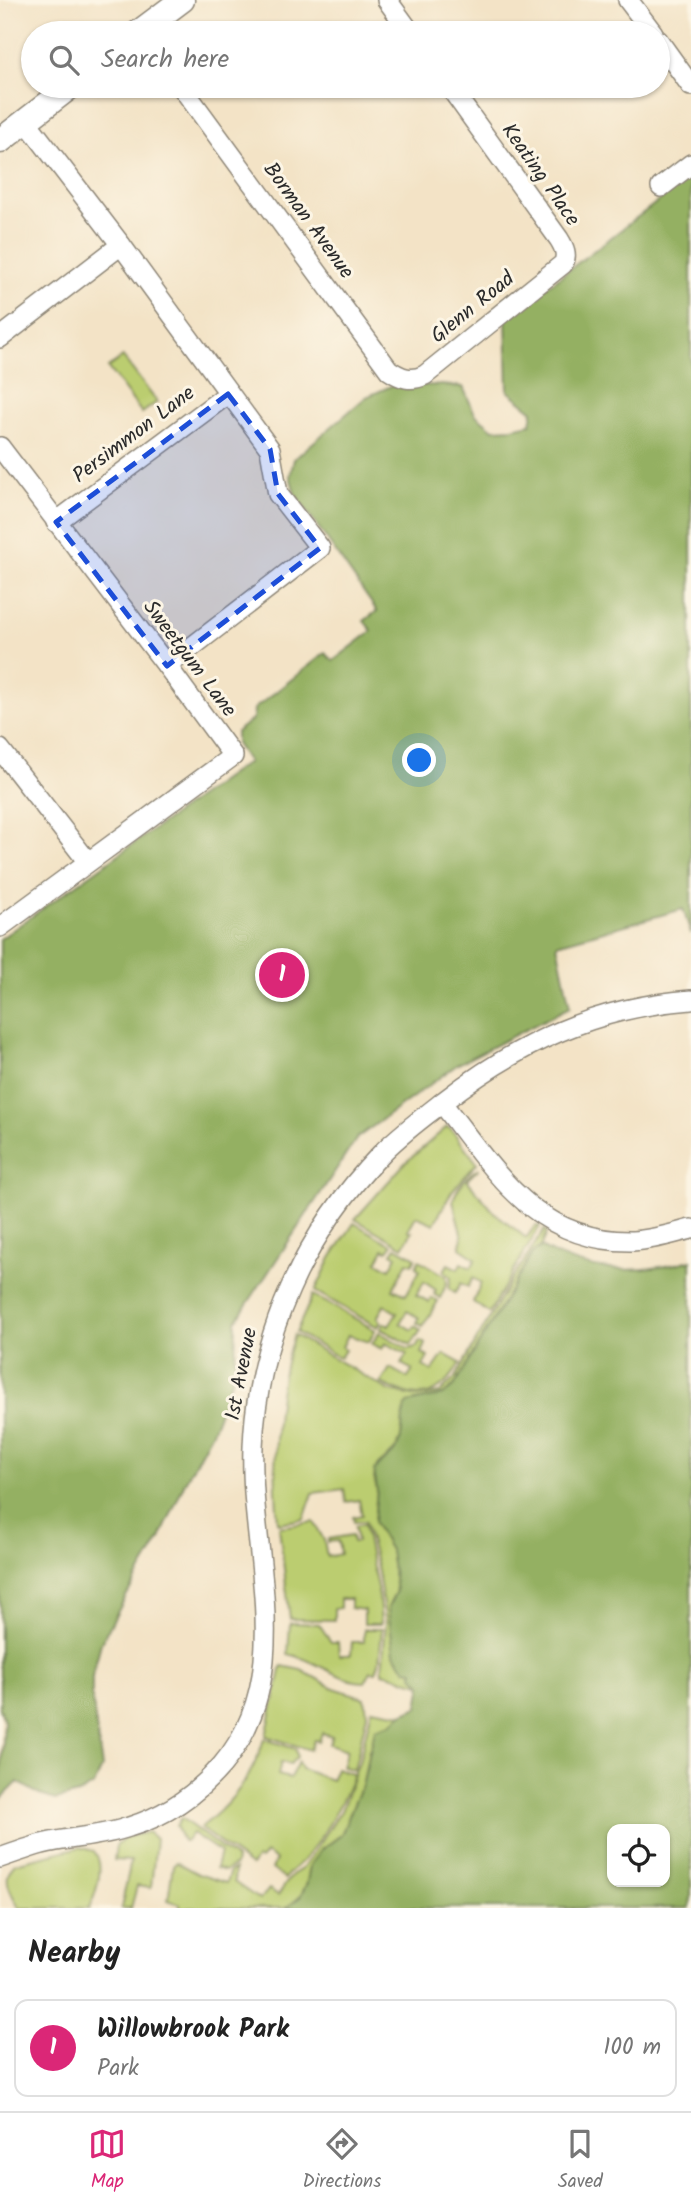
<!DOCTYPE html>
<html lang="en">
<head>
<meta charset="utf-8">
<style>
  :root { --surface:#fff; --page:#f2f2f2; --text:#222; --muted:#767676; --line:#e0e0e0; --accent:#db2777 }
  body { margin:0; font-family:Kalam,sans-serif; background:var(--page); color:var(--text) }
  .controls { position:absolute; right:21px; bottom:21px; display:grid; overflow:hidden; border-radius:14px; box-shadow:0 2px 5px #0004 }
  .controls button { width:63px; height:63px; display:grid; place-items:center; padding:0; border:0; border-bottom:2px solid var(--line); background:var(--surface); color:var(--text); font:35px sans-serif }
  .you { position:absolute; left:420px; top:761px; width:24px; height:24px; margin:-18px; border:5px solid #fff; border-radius:50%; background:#1a73e8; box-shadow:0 0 0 10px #1a73e833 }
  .badge { display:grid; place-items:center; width:46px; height:46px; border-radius:50%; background:var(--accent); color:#fff; font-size:23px; font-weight:700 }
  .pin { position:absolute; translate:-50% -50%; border:4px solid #fff; box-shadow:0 2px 7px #0006 }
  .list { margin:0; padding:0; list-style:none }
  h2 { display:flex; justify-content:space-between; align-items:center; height:91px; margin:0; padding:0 28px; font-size:30px }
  h2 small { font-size:23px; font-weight:400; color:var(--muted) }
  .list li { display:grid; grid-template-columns:46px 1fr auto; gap:21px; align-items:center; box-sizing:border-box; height:98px; margin:0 14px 14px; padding:0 14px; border:2px solid var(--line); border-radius:14px }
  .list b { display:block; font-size:26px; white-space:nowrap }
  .list p { margin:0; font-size:23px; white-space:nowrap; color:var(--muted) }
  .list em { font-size:23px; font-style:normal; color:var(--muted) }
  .icon { flex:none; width:38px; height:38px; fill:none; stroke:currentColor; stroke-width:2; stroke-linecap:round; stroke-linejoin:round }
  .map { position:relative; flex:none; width:691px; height:1908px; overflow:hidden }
  .search { position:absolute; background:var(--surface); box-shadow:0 2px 5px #0004; left:21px; right:21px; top:21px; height:77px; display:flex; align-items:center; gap:18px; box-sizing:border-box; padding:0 24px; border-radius:38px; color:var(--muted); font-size:26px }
  .sheet { height:203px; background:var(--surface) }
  nav { display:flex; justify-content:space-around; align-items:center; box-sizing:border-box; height:98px; border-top:2px solid var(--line); background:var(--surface); font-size:19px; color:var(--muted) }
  nav a { display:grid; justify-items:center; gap:4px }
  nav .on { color:var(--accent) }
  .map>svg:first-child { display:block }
</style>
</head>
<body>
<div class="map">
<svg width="691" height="1908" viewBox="0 0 691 1908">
  <rect width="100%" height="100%" fill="#fcf5e5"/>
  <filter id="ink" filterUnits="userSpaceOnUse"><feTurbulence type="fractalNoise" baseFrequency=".0143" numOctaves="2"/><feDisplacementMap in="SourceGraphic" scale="14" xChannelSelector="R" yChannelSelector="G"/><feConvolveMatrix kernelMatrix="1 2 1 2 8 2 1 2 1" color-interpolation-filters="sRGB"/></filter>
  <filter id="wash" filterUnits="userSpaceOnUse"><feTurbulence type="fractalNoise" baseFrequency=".00686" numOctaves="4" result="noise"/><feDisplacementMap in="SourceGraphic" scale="28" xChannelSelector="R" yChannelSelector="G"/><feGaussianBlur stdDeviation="1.57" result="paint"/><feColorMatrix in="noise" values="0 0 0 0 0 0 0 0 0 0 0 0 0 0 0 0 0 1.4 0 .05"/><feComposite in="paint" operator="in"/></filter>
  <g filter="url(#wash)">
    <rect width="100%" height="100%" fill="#f3e3c6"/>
    <g fill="#bbcd6f" stroke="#737c4d" stroke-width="2">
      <polygon points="123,357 157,402 142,413 108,368"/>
      <polygon points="447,1127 451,1129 477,1163 452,1191 434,1224 416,1216 408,1230 412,1232 403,1247 355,1219 405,1163"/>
      <path d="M479,1168L467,1180L494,1212L526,1238L535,1226H540L489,1313L473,1302L481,1283L473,1278L468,1287L461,1283L455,1293L449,1289L451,1277L444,1271L448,1264L458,1269L461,1263L471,1268L476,1259L460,1248L462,1237L453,1201C456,1188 468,1175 479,1168Z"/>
      <polygon points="354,1223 392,1245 388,1251 384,1249 377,1262 390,1269 397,1256 392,1253 396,1247 416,1258 412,1264 407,1262 393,1289 406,1295 420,1270 416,1267 419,1260 446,1276 447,1283 440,1298 434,1294 436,1290 424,1282 416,1295 429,1302 432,1298 438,1301 423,1326 417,1323 419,1318 407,1311 400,1323 412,1330 415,1326 421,1330 411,1345 381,1329 384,1323 389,1325 397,1313 384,1305 377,1318 381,1321 378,1327 315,1291 331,1258"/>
      <path d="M545,1229L547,1233L541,1247L533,1252L454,1386L444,1395L408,1403L405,1408L401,1438L396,1450L378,1465L374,1478L377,1490L374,1522L390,1550L396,1591L388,1608L413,1670L412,1675L422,1684C407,1682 396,1675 382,1673L386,1622L377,1566L365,1521L354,1522L353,1517L362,1515L359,1500L346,1502L344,1489L313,1493L304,1519L278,1523C273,1462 273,1394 294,1335L390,1391L417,1397L440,1393L455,1378L510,1282Z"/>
      <polygon points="313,1295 375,1330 369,1342 348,1335 342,1347 345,1350 340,1358 296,1332"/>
      <path d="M379,1332L408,1349L416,1347L420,1341L426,1344L422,1353L428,1357L423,1366L432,1371L444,1354L460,1363C440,1399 418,1403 381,1383L390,1368L408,1378L413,1370L402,1364L407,1354L385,1343L382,1349L372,1344Z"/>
      <polygon points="314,1522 324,1540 327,1557 340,1554 338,1541 328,1542 328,1539 352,1535 353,1542 357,1542 355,1526 364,1524 379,1597 381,1624 364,1624 364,1610 350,1608 350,1599 340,1599 340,1608 334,1609 334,1620 290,1619 279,1527"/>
      <path d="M290,1623L319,1624L331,1642H338L339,1655H351L352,1642H364V1629H382L379,1663L376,1672L371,1671L365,1682C339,1682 316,1659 288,1654Z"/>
      <polygon points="282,1666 301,1670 334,1688 365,1698 367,1714 354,1770 342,1766 347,1750 329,1744 332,1736 322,1733 319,1741 314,1740 310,1750 266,1736"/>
      <polygon points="372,1709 402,1714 369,1749 363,1783 341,1835 321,1850 310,1865 307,1883 300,1897 286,1908 180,1908 180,1904 168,1900 173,1865 176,1862 198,1874 226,1883 230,1871 235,1869 234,1882 260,1900 269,1889 278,1895 292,1875 303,1868 341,1811 359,1762"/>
      <path d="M264,1739L296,1749L297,1757L290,1764L281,1762L278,1775L290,1778L298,1762L301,1769L331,1780L336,1768L353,1774C343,1803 326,1831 307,1856C301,1865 289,1869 285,1879L272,1869L276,1860L266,1853L260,1860L257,1858L251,1866L200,1828C230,1805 254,1775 264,1739Z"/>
      <polygon points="181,1818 236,1859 235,1865 225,1871 216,1868 220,1852 192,1833 186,1841 183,1841 176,1826"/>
      <polygon points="148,1832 156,1839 151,1888 137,1886 131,1908 121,1908 131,1861 114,1860 116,1846 126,1837"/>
      <path d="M80,1847L94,1851C106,1866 96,1892 90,1908H19C11,1892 0,1878 15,1863Z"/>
    </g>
    <g fill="#94b062" stroke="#606e46" stroke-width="2" fill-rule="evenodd">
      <polygon points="691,176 691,934 683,909 557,944 570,1007 458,1064 357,1138 236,1321 235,1370 212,1432 185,1482 159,1541 125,1598 101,1643 92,1677 92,1699 102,1767 94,1785 78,1794 56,1800 40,1795 18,1782 0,1800 4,1721 0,1708 0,939 248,762 236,744 236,732 253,719 254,709 325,653 333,661 372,631 364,621 377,611 295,494 290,476 294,459 366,397 391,386 441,385 463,387 475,414 493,429 512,428 531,424 533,411 508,391 506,318"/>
      <path d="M541,1247C588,1274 640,1275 691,1260V1899L689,1908H286L300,1897L307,1883L310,1865L321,1850L341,1835L363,1783L375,1729L391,1724L402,1714L418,1707L422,1684L412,1675L413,1670L406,1669L394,1654L388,1608L396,1591L390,1550L374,1522L377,1490L374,1470C383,1460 396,1454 400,1441C404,1429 400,1413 408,1403L443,1395L454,1386L533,1252ZM612,1829H665V1882H612Z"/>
    </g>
  </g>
  <g filter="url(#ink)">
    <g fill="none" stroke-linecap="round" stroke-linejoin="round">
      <g stroke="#8f8778" stroke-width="22">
        <g id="minor">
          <polyline points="387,0 411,33"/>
          <polyline points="628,0 653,33"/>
          <polyline points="658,40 691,86"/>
          <path d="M181,86L389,370C401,378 411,382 425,375L563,264C568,255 564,247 559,239L449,86"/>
          <polyline points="26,121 121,245 270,449 278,494 320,548 167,666"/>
          <polyline points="661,187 691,164"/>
          <polyline points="0,338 121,245"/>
          <polyline points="0,447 167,666 233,756 0,927"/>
          <polyline points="56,522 228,394"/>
          <polyline points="0,749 88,862"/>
          <path d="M442,1103C495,1171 536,1243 633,1241C653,1240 672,1234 691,1229"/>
          <path d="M0,1858C14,1853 28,1848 42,1844C70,1837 101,1837 129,1827C165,1816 197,1794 222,1765C299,1674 249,1553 253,1447C257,1337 305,1233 381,1154C400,1134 423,1118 444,1101C519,1043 596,1007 691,1000"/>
        </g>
      </g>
      <g stroke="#8f8778" stroke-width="27">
        <g id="tertiary">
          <polyline points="138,33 182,0"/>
          <polyline points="0,141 71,86"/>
        </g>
      </g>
      <use href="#minor" stroke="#fff" stroke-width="19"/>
      <use href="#tertiary" stroke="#fff" stroke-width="24"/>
    </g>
  </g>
  <path fill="#1d4ed8" fill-opacity="0.2" stroke="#1d4ed8" stroke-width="5" stroke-dasharray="14 9" stroke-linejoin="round" d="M228,394L270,449L278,494L320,548L167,666L56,522Z"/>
  <g text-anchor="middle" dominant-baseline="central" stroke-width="6" stroke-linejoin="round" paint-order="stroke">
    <g font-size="21" fill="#2b2b2b" stroke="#fcf5e5">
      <text transform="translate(540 175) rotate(55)">Keating Place</text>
      <text transform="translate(308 221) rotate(54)">Borman Avenue</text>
      <text transform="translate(473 308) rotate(-39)">Glenn Road</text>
      <text transform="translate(134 435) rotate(-37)">Persimmon Lane</text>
      <text transform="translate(189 659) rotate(53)">Sweetgum Lane</text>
      <text transform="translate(242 1374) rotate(-79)">1st Avenue</text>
    </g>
  </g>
</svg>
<div class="controls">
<button><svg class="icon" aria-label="locate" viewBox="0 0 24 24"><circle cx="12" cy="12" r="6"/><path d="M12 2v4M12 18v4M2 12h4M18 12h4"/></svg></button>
</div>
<div class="you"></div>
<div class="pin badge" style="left:282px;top:975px">1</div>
<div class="search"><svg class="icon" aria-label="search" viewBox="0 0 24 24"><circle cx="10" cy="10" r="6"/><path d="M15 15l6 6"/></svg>Search here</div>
</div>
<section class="sheet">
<h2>Nearby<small></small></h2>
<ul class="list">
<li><span class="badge">1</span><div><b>Willowbrook Park</b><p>Park</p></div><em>100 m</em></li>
</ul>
</section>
<nav>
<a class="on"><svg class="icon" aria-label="map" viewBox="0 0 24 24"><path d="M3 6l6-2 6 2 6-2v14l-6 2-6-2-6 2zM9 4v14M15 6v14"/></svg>Map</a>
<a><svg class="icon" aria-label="directions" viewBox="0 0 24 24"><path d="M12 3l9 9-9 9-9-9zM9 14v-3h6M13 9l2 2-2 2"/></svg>Directions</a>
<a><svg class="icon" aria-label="saved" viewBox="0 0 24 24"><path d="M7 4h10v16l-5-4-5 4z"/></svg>Saved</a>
</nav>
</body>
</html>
